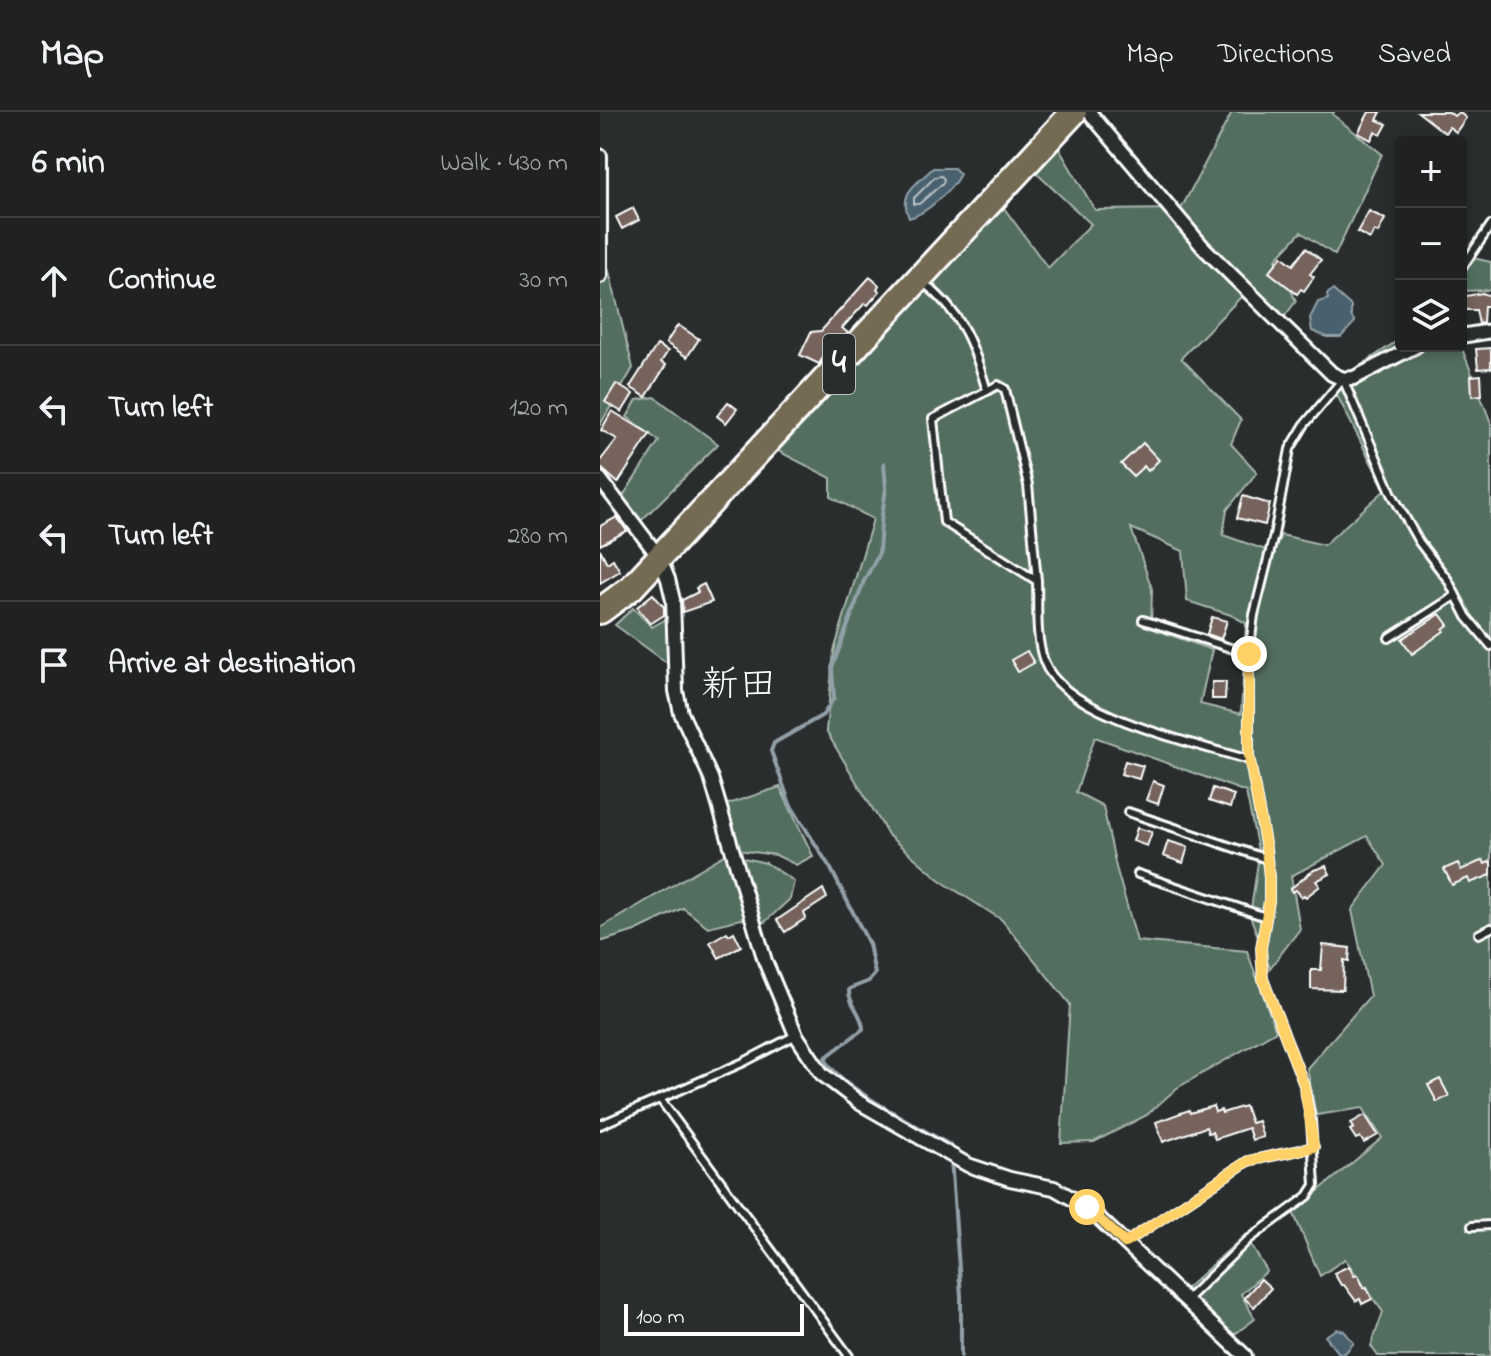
<!DOCTYPE html>
<html lang="en">
<head>
<meta charset="utf-8">
<style>
  :root { --surface:#202222; --page:#282a2a; --text:#f1f3f6; --muted:#a2a4a5; --line:#3d3f40 }
  body { margin:0; font-family:"Indie Flower","Klee One",sans-serif; background:var(--page); color:var(--text) }
  .controls { position:absolute; right:24px; top:24px; display:grid; overflow:hidden; border-radius:8px; box-shadow:0 4px 12px #0003 }
  .controls button { width:72px; height:72px; display:grid; place-items:center; padding:0; border:0; border-bottom:2px solid var(--line); background:var(--surface); color:var(--text); font:40px sans-serif }
  .scale { position:absolute; left:24px; bottom:20px; width:180px; box-sizing:border-box; padding-left:8px; border:4px solid #fff; border-top:0; font-size:22px; line-height:28px; white-space:nowrap; color:#fff; -webkit-text-stroke:6px #2a2d2e; paint-order:stroke }
  .stop { position:absolute; width:24px; height:24px; margin:-18px; border:6px solid #ffd166; border-radius:50%; background:#fff }
  .stop.end { background:#ffd166; border-color:#fff; box-shadow:0 2px 8px #0008 }
  .list { margin:0; padding:0; list-style:none }
  h2 { display:flex; justify-content:space-between; align-items:center; height:104px; margin:0; padding:0 32px; font-size:34px }
  h2 small { font-size:26px; font-weight:400; color:var(--muted) }
  .list li { display:grid; grid-template-columns:52px 1fr auto; gap:24px; align-items:center; box-sizing:border-box; height:128px; padding:0 32px; border-top:2px solid var(--line) }
  .list b { display:block; font-size:30px; white-space:nowrap }
  .list em { font-size:26px; font-style:normal; color:var(--muted) }
  .icon { flex:none; width:44px; height:44px; fill:none; stroke:currentColor; stroke-width:2; stroke-linecap:round; stroke-linejoin:round }
  .map { position:relative; flex:none; width:891px; height:1244px; overflow:hidden }
  header { display:flex; align-items:center; gap:48px; box-sizing:border-box; height:112px; padding:0 40px; background:var(--surface); border-bottom:2px solid var(--line) }
  header strong { font-size:38px }
  nav { display:flex; gap:44px; margin-inline-start:auto; font-size:28px }
  main { display:flex }
  aside { flex:1; background:var(--surface) }
  .map>svg:first-child { display:block }
</style>
</head>
<body>
<header>
<strong>Map</strong>
<nav><a>Map</a><a>Directions</a><a>Saved</a></nav>
</header>
<main>
<aside>
<h2>6 min<small>Walk · 430 m</small></h2>
<ul class="list">
<li><svg class="icon" aria-label="ahead" viewBox="0 0 24 24"><path d="M12 20V5M6 11l6-6 6 6"/></svg><div><b>Continue</b></div><em>30 m</em></li>
<li><svg class="icon" aria-label="left" viewBox="0 0 24 24"><path d="M17 20v-9H6M10 6l-5 5 5 5"/></svg><div><b>Turn left</b></div><em>120 m</em></li>
<li><svg class="icon" aria-label="left" viewBox="0 0 24 24"><path d="M17 20v-9H6M10 6l-5 5 5 5"/></svg><div><b>Turn left</b></div><em>280 m</em></li>
<li><svg class="icon" aria-label="arrive" viewBox="0 0 24 24"><path d="M6 21V4h12l-3 4 3 4H6"/></svg><div><b>Arrive at destination</b></div></li>
</ul>
</aside>
<div class="map">
<svg width="891" height="1244" viewBox="0 0 891 1244">
  <rect width="100%" height="100%" fill="#2a2d2e"/>
  <filter id="ink" filterUnits="userSpaceOnUse"><feTurbulence type="fractalNoise" baseFrequency=".0125" numOctaves="2"/><feDisplacementMap in="SourceGraphic" scale="16" xChannelSelector="R" yChannelSelector="G"/><feConvolveMatrix kernelMatrix="1 2 1 2 8 2 1 2 1" color-interpolation-filters="sRGB"/></filter>
  <g filter="url(#ink)">
    <g fill="#526e5e" stroke="#a8b6ae" stroke-width="2" fill-rule="evenodd">
      <path d="M632,0H734L733,3L782,42L735,143L701,120L676,147L696,189L676,216L642,184L581,246L641,308L631,332L657,360L627,398L623,423L674,441L681,423L724,433L785,378L732,273L797,229L801,228V234H861L891,311V1244H778L771,1234L783,1200L745,1147L720,1164L693,1100L782,1026L763,996L716,1003L707,956L770,884L752,798L786,753L767,724L691,764L700,817L670,856L650,804L659,743L646,680L495,625L476,680L503,694L516,755L537,829L647,839L676,919L577,976L547,1003L494,1030L461,1031L470,892L402,808L344,771L289,724L226,619L234,539L273,407L231,385V366L178,339L254,252L401,92L448,156L491,112L434,59L458,35L495,98L581,97ZM531,416L583,439L587,489L631,503L646,511L641,602L600,592L612,538L551,516L552,477Z"/>
      <polygon points="8,65 5,143 33,256 0,313 0,69"/>
      <polygon points="873,146 891,150 891,178 861,179 861,165"/>
      <polygon points="55,285 118,332 39,411 23,384 59,329 27,305 37,288"/>
      <polygon points="33,496 52,515 68,506 70,553 15,513"/>
      <polygon points="180,675 213,744 196,753 176,743 138,738 125,693"/>
      <polygon points="126,742 166,751 194,769 190,787 165,810 141,807 108,815 83,796 35,819 3,829 0,826 0,816"/>
      <polygon points="645,1123 667,1159 641,1182 655,1207 631,1225 583,1179"/>
    </g>
    <g fill="#4a616e" stroke="#92a0a8" stroke-width="2">
      <path d="M333,56H354L360,62C352,78 326,102 309,106C298,80 316,73 333,56Z"/>
      <polygon points="733,178 751,194 751,204 755,210 741,225 727,225 712,219 710,206 718,190 728,187 727,182"/>
      <polygon points="737,1217 744,1219 754,1231 745,1241 739,1241 725,1224"/>
    </g>
    <g fill="none" stroke-linecap="round" stroke-linejoin="round">
      <polygon stroke="#b7c0c5" stroke-width="2" points="341,64 344,67 343,71 319,92 314,92 314,86 335,65"/>
      <path stroke="#92a0a8" stroke-width="4" d="M284,351L286,376L281,410L279,441L264,469L232,556L234,586L223,603L174,631L171,639L190,692L231,757L269,832L275,862L269,869L249,877C248,892 263,902 263,917L225,946C236,974 322,1016 350,1033L361,1184V1244"/>
    </g>
    <g fill="#74645b" stroke="#fff" stroke-width="2">
      <polygon points="769,0 781,0 777,8 787,12 781,23 775,20 771,28 758,21"/>
      <polygon points="818,0 849,0 854,4 859,0 866,6 856,20 849,15 845,21"/>
      <polygon points="33,96 39,108 22,117 16,105"/>
      <polygon points="769,99 785,107 778,121 774,119 770,127 757,120"/>
      <polygon points="706,136 721,148 710,162 714,165 704,179 701,177 697,182 669,160 682,144 693,153"/>
      <polygon points="270,165 279,173 277,177 280,179 268,193 265,191 242,216 248,221 236,233 226,225 224,244 219,252 200,243 211,220 221,219"/>
      <polygon points="882,181 891,184 891,194 884,194 883,211 879,212 876,198 861,198 861,185"/>
      <polygon points="78,213 99,227 87,245 66,231"/>
      <polygon points="57,233 68,239 61,250 66,253 46,285 30,275"/>
      <polygon points="891,236 891,256 878,257 876,237"/>
      <polygon points="881,263 882,283 872,284 871,264"/>
      <polygon points="16,272 33,282 22,300 5,290"/>
      <polygon points="128,290 137,297 126,311 117,304"/>
      <polygon points="12,299 50,322 18,371 0,355 0,349 17,327 1,318"/>
      <polygon points="543,331 559,348 548,359 544,354 533,364 521,352"/>
      <polygon points="643,384 670,392 665,413 637,406"/>
      <polygon points="17,405 27,419 0,433 0,414"/>
      <polygon points="0,437 7,451 13,447 20,459 0,471"/>
      <polygon points="104,472 112,490 83,500 82,488 98,480 96,476"/>
      <polygon points="53,482 64,495 64,503 50,512 37,495"/>
      <polygon points="840,502 848,513 843,517 844,519 812,542 802,527"/>
      <polygon points="612,505 627,509 621,527 607,522"/>
      <polygon points="427,539 434,551 418,560 411,548"/>
      <polygon points="612,570 626,570 625,587 612,587"/>
      <polygon points="525,649 543,654 539,667 521,662"/>
      <polygon points="553,669 564,673 558,692 546,688"/>
      <polygon points="613,676 634,683 630,696 609,689"/>
      <polygon points="537,716 552,720 547,734 533,729"/>
      <polygon points="568,729 588,735 583,751 563,744"/>
      <polygon points="883,748 885,752 891,749 891,763 870,771 868,766 852,773 844,757 858,751 861,758"/>
      <polygon points="726,754 730,762 716,769 720,774 706,785 704,783 702,785 696,778 692,780 690,777 714,758"/>
      <polygon points="223,777 227,786 204,801 206,806 185,820 177,808"/>
      <polygon points="127,820 129,823 134,820 141,834 119,846 110,830"/>
      <polygon points="723,833 750,836 749,849 744,848 743,878 711,877 711,858 721,858"/>
      <polygon points="840,967 849,984 837,990 828,973"/>
      <polygon points="613,994 615,1000 621,998 622,1001 645,994 651,1011 658,1009 663,1025 652,1028 648,1016 615,1027 612,1020 608,1021 606,1015 563,1030 556,1010 589,998 590,1001"/>
      <polygon points="765,1003 778,1023 764,1031 760,1025 756,1027 750,1018 754,1016 751,1011"/>
      <polygon points="749,1154 754,1164 758,1163 764,1176 767,1175 772,1187 762,1192 760,1187 756,1189 744,1173 741,1173 734,1161"/>
      <polygon points="661,1167 671,1176 654,1195 644,1186"/>
    </g>
    <g fill="none" stroke-linecap="round" stroke-linejoin="round">
      <g stroke="#fff" stroke-width="12">
        <g id="lane">
          <polyline points="861,157 891,113"/>
          <path d="M324,171C364,203 373,233 387,279"/>
          <polyline points="743,267 792,382 819,430 848,468 867,505 891,534"/>
          <polygon points="398,273 405,277 428,373 437,469 344,410 333,307"/>
          <path d="M437,469C438,495 435,525 444,549C463,604 598,632 649,648"/>
          <polyline points="543,508 649,542"/>
          <polyline points="789,526 855,484"/>
          <polyline points="528,700 667,747"/>
          <polyline points="538,762 666,805"/>
          <polyline points="879,822 891,816"/>
          <polyline points="60,987 249,1244"/>
          <polyline points="0,1013 144,950 196,923"/>
          <polyline points="872,1114 891,1113"/>
          <polyline points="525,1131 648,1049 714,1035"/>
          <polyline points="586,1188 648,1128 708,1084 715,1073 711,1008 704,973 663,867 661,836 669,789 669,765 666,737 649,644 649,542 654,503 674,423 690,337 705,312 743,267"/>
        </g>
      </g>
      <g stroke="#fff" stroke-width="18">
        <g id="street">
          <polyline points="489,0 603,135 732,262 743,267 754,266 816,234"/>
          <polyline points="0,44 0,164"/>
          <polyline points="861,224 891,219"/>
          <polyline points="0,367 59,445 68,467 73,488 76,579 81,601 111,666 165,849 196,923 222,962 260,991 368,1053 410,1067 454,1076 487,1095 645,1244"/>
        </g>
      </g>
      <g stroke="#fff" stroke-width="30">
        <polyline id="highway" points="0,499 31,476 474,0"/>
      </g>
      <use href="#lane" stroke="#2a2d2e" stroke-width="6"/>
      <use href="#street" stroke="#2a2d2e" stroke-width="12"/>
      <use href="#highway" stroke="#756b52" stroke-width="24"/>
    </g>
  </g>
  <g fill="none" stroke-linecap="round" stroke-linejoin="round" filter="url(#ink)">
    <polyline stroke="#ffd166" stroke-width="10" points="487,1095 525,1131 648,1049 714,1035 704,973 663,867 661,836 669,789 669,765 666,737 649,644 649,542"/>
  </g>
  <g text-anchor="middle" dominant-baseline="central" stroke-width="6" stroke-linejoin="round" paint-order="stroke">
    <rect fill="#2a2d2e" stroke="#bfc0c0" stroke-width="2" x="223" y="222" width="32" height="60" rx="6"/>
    <g font-size="34" font-weight="bold" fill="#fff">
      <text x="239" y="252">4</text>
    </g>
    <g font-size="38" fill="#fff" stroke="#2a2d2e">
      <text x="139" y="575">新田</text>
    </g>
  </g>
</svg>
<div class="controls">
<button>+</button>
<button>−</button>
<button><svg class="icon" aria-label="layers" viewBox="0 0 24 24"><path d="M12 4l9 5-9 5-9-5zM3 14l9 5 9-5"/></svg></button>
</div>
<div class="scale">100 m</div>
<div class="stop" style="left:487px;top:1095px"></div>
<div class="stop end" style="left:649px;top:542px"></div>
</div>
</main>
</body>
</html>
